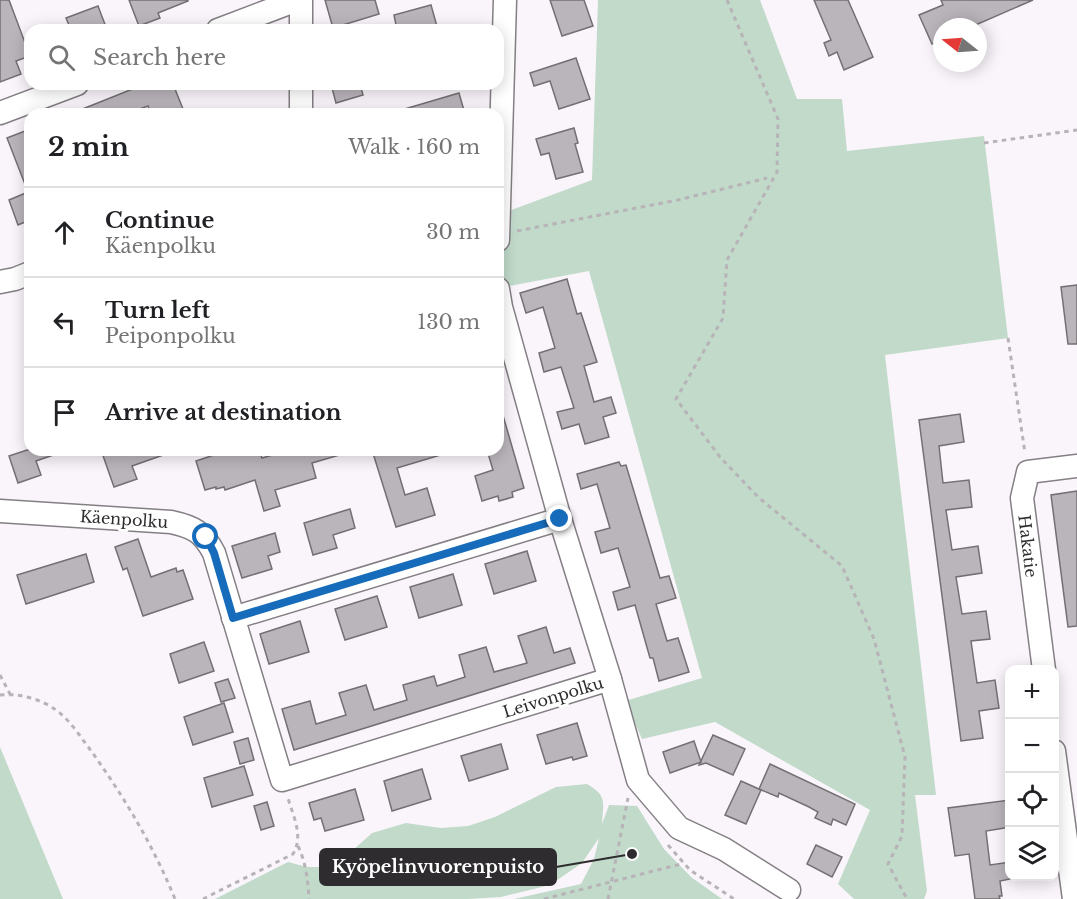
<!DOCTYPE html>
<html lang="en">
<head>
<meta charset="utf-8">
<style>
  :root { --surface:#fff; --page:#f2f2f2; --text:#202124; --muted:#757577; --line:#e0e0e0 }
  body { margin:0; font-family:"Libre Baskerville",serif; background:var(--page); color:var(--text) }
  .controls { position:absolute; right:18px; bottom:18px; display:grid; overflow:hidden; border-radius:12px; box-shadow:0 3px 15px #0003 }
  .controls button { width:54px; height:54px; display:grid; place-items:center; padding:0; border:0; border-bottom:2px solid var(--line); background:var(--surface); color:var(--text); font:30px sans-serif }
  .compass { position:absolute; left:933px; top:18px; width:54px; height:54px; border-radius:50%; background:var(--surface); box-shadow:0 3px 15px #0003; rotate:287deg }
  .stop { position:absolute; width:18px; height:18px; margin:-14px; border:4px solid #166cba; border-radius:50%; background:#fff }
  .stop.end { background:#166cba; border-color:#fff; box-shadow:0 2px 6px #0008 }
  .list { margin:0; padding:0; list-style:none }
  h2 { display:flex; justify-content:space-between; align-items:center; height:78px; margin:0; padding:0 24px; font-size:26px }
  h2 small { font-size:20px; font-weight:400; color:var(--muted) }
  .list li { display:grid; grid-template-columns:39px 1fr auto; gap:18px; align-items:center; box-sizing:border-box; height:90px; padding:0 24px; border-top:2px solid var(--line) }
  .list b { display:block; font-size:22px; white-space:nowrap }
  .list p { margin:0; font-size:20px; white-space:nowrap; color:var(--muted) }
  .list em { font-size:20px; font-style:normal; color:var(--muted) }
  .icon { flex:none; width:33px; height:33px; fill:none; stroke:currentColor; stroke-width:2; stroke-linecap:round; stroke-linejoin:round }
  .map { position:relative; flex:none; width:1077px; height:899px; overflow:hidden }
  .search { position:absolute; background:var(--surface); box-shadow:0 3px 15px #0003; left:24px; top:24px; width:480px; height:66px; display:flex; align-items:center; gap:15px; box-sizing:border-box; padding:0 21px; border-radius:18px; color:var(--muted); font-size:22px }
  .panel { position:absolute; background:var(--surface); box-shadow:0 3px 15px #0003; left:24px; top:108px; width:480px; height:348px; border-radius:18px }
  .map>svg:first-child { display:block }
</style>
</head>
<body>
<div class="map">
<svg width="1077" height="899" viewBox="0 0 1077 899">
  <rect width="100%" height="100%" fill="#faf5fb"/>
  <g fill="#c1daca">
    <polygon points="598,0 760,0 797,99 842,99 847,151 984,136 1008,338 885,355 936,795 915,795 927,891 924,899 854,899 838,884 870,810 715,722 642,739 625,701 702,678 589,271 498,288 498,215 592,180"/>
    <polygon points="0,747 63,899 0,899"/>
    <path d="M587,784C608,796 603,803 602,824L609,805L637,806L664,849L691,877L722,899H514L581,884L594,859L599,838L582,863L550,885L501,897L468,899H215L288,862L307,867H326L343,859L372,833L406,823L441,828L468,826L495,817L556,787Z"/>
  </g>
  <g fill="#bab5bb" stroke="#736f73" stroke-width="1.5">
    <polygon points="0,0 9,0 30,56 16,61 21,74 0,82"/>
    <polygon points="129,0 188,0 188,1 158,13 160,18 139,26"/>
    <polygon points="325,0 375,0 379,14 333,28"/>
    <polygon points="550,0 584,0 593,26 562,36"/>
    <polygon points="814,0 848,0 873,57 844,70 837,52 829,56 824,43 831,40"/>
    <polygon points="941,0 1033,0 971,27 942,27 942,39 932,44 919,15 943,5"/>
    <polygon points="431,5 438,30 397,30 394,15"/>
    <polygon points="98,6 106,27 98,30 71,30 66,18"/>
    <polygon points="576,58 590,99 559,109 550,81 534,86 530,73"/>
    <polygon points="145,84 173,84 185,114 151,114 148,106 126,114 70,114"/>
    <polygon points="331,84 360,84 363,95 336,103"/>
    <polygon points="459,93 465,114 401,114 401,110"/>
    <polygon points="574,128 578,143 575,144 583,172 556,179 549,153 541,155 536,139"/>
    <polygon points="30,129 30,220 18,225 9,200 28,192 7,138"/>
    <polygon points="567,279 577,314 581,313 597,362 584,366 594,402 611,397 616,413 603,417 609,437 585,444 579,424 562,429 557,412 574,408 561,367 544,372 539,353 555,348 543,307 526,313 520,293"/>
    <polygon points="1077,285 1077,344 1068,344 1061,287"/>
    <polygon points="498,412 502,412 524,488 512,492 513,497 499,501 498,496 482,501 475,476 493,470 487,450 498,450"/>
    <polygon points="960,414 964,442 939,446 943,483 969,480 972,507 946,510 952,550 978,546 982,573 956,577 962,614 986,611 990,639 971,641 977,683 995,680 999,708 979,711 983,738 961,741 919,420"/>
    <polygon points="27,450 61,450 62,452 36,461 41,475 18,483 9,456"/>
    <polygon points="101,450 172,450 172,452 132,466 137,479 114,487"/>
    <polygon points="216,450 259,450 262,458 289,450 343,450 343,454 312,463 316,478 275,490 280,506 264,511 255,480 225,490 224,487 216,489 216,487 205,490 196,461 217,454"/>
    <polygon points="372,450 444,450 444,454 397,468 405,495 427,488 435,515 396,527"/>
    <polygon points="619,462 621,466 626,465 660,578 669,576 676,598 656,604 667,641 678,638 689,672 659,681 653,658 650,658 635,605 618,610 613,592 630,587 618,548 601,553 595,532 610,528 597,484 581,489 577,474"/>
    <polygon points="1077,491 1077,626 1068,627 1051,495"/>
    <polygon points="350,509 355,528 333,535 337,548 313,555 304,523"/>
    <polygon points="275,533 280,552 268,556 272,569 242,578 232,546"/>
    <polygon points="138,539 151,577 176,568 177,572 183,570 193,599 143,616 127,568 123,570 115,547"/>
    <polygon points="527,551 536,581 494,594 485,564"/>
    <polygon points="86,554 94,582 26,604 17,575"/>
    <polygon points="453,574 462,605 419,618 410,587"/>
    <polygon points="377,596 387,627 345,640 335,609"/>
    <polygon points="300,621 309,652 269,664 260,634"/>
    <polygon points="546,627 554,653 570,648 575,663 294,750 282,709 310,701 316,724 346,715 339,693 366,685 374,710 407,700 403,685 434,676 437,686 465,677 459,655 486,647 494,672 527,663 518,636"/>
    <polygon points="204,642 214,671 179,683 170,654"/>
    <polygon points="228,679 235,698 221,702 215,683"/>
    <polygon points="224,703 233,732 193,745 184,717"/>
    <polygon points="577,723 587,756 573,760 572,757 546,764 537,735"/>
    <polygon points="713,735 745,749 733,775 706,763 699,765"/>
    <polygon points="248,738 254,760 240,764 234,742"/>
    <polygon points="694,741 701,762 670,773 663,752"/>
    <polygon points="501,744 508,769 469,781 461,756"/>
    <polygon points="770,764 855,804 846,825 833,819 831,825 815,818 818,812 809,807 779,793 778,797 759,789"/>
    <polygon points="244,766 253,795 212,807 204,778"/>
    <polygon points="422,769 431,799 392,811 384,781"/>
    <polygon points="741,781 761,790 746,824 725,815"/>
    <polygon points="355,789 364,820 325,831 321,818 314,820 309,803"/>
    <polygon points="1010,800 1010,827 986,831 990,865 1010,862 1010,879 1000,881 1002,896 999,896 1000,899 975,899 969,854 955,856 948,808"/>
    <polygon points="267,802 274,826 261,830 254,806"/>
    <polygon points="816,845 842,857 832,877 807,864"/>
  </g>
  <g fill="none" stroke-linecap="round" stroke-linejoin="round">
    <g stroke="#847f84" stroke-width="25">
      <g id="minor">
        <polyline points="301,0 301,30"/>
        <polyline points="218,30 297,0"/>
        <polyline points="301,84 301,114"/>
        <polyline points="0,113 77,84"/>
        <polyline points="498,240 505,0"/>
        <polyline points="0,282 15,279 30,273"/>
        <polyline points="498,289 501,307 560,519 610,679"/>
        <path d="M0,511L171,522C194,527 203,532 214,553L282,780L610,679L638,780L679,828L724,849L789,890"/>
        <polyline points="233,618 560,519"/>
        <polyline points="1044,670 1022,498 1028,472 1077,466"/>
        <polyline points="1054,751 1074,899"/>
      </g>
    </g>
    <g stroke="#b7b3b7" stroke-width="3" stroke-dasharray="4.5 4.5" stroke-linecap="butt">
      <polyline points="727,0 778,119 777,172 727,260 723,318 676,399 720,457 758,497 842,566 874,639 905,757 902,836 888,864 907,899"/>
      <polyline points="984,143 1077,130"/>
      <polyline points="517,231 678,200 767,178"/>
      <polyline points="1008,338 1025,453"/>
      <polyline points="0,675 10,694"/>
      <path d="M0,695C19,693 41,699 56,710C70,720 79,735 89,748C123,795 153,845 175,899"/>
      <polyline points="668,845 690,870 734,899"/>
      <path d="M298,846C306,863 308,881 309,899"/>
      <path d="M203,899L293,854C304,836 293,816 288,798"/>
      <polyline points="544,899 681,864"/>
      <polyline points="608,899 628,798"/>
    </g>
    <use href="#minor" stroke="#fff" stroke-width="22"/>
  </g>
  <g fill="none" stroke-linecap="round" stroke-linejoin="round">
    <polyline stroke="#166cba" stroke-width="8" points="206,537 214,553 233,618 560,519"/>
  </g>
  <g text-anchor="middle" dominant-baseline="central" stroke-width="6" stroke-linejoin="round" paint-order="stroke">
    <g font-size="16" fill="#2e2c2e" stroke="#fff">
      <text transform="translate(124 519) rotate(4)">Käenpolku</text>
      <text transform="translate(1028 546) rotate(83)">Hakatie</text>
      <text transform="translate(553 697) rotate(-17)">Leivonpolku</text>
    </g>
  </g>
  <path fill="none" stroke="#2e2c2e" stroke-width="2" d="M632 854L556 867"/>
  <circle fill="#2e2c2e" stroke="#fff" stroke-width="2" cx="632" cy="854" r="6"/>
  <rect fill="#2e2c2e" stroke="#2e2c2e" stroke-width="2" x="320" y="849" width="236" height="36" rx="6"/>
  <g font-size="18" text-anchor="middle" font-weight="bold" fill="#fff">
    <text x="438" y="873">Kyöpelinvuorenpuisto</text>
  </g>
</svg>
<div class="controls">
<button>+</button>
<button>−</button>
<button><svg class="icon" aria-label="locate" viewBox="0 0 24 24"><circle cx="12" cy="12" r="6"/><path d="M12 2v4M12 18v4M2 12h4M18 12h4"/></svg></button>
<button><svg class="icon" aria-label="layers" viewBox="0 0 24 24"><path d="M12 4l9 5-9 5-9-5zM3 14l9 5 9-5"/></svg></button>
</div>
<svg class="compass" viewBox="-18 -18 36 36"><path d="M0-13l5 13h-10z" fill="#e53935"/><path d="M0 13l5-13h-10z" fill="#757577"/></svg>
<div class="stop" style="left:206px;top:537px"></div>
<div class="stop end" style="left:560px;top:519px"></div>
<div class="search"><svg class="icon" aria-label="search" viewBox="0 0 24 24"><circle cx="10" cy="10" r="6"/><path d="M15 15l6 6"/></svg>Search here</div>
<section class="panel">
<h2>2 min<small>Walk · 160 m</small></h2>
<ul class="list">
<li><svg class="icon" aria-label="ahead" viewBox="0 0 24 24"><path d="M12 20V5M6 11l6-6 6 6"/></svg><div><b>Continue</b><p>Käenpolku</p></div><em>30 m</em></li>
<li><svg class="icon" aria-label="left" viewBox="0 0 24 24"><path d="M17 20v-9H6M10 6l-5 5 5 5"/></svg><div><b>Turn left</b><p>Peiponpolku</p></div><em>130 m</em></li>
<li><svg class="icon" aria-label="arrive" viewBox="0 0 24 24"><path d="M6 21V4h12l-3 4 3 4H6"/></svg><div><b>Arrive at destination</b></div></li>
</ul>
</section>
</div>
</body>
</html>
